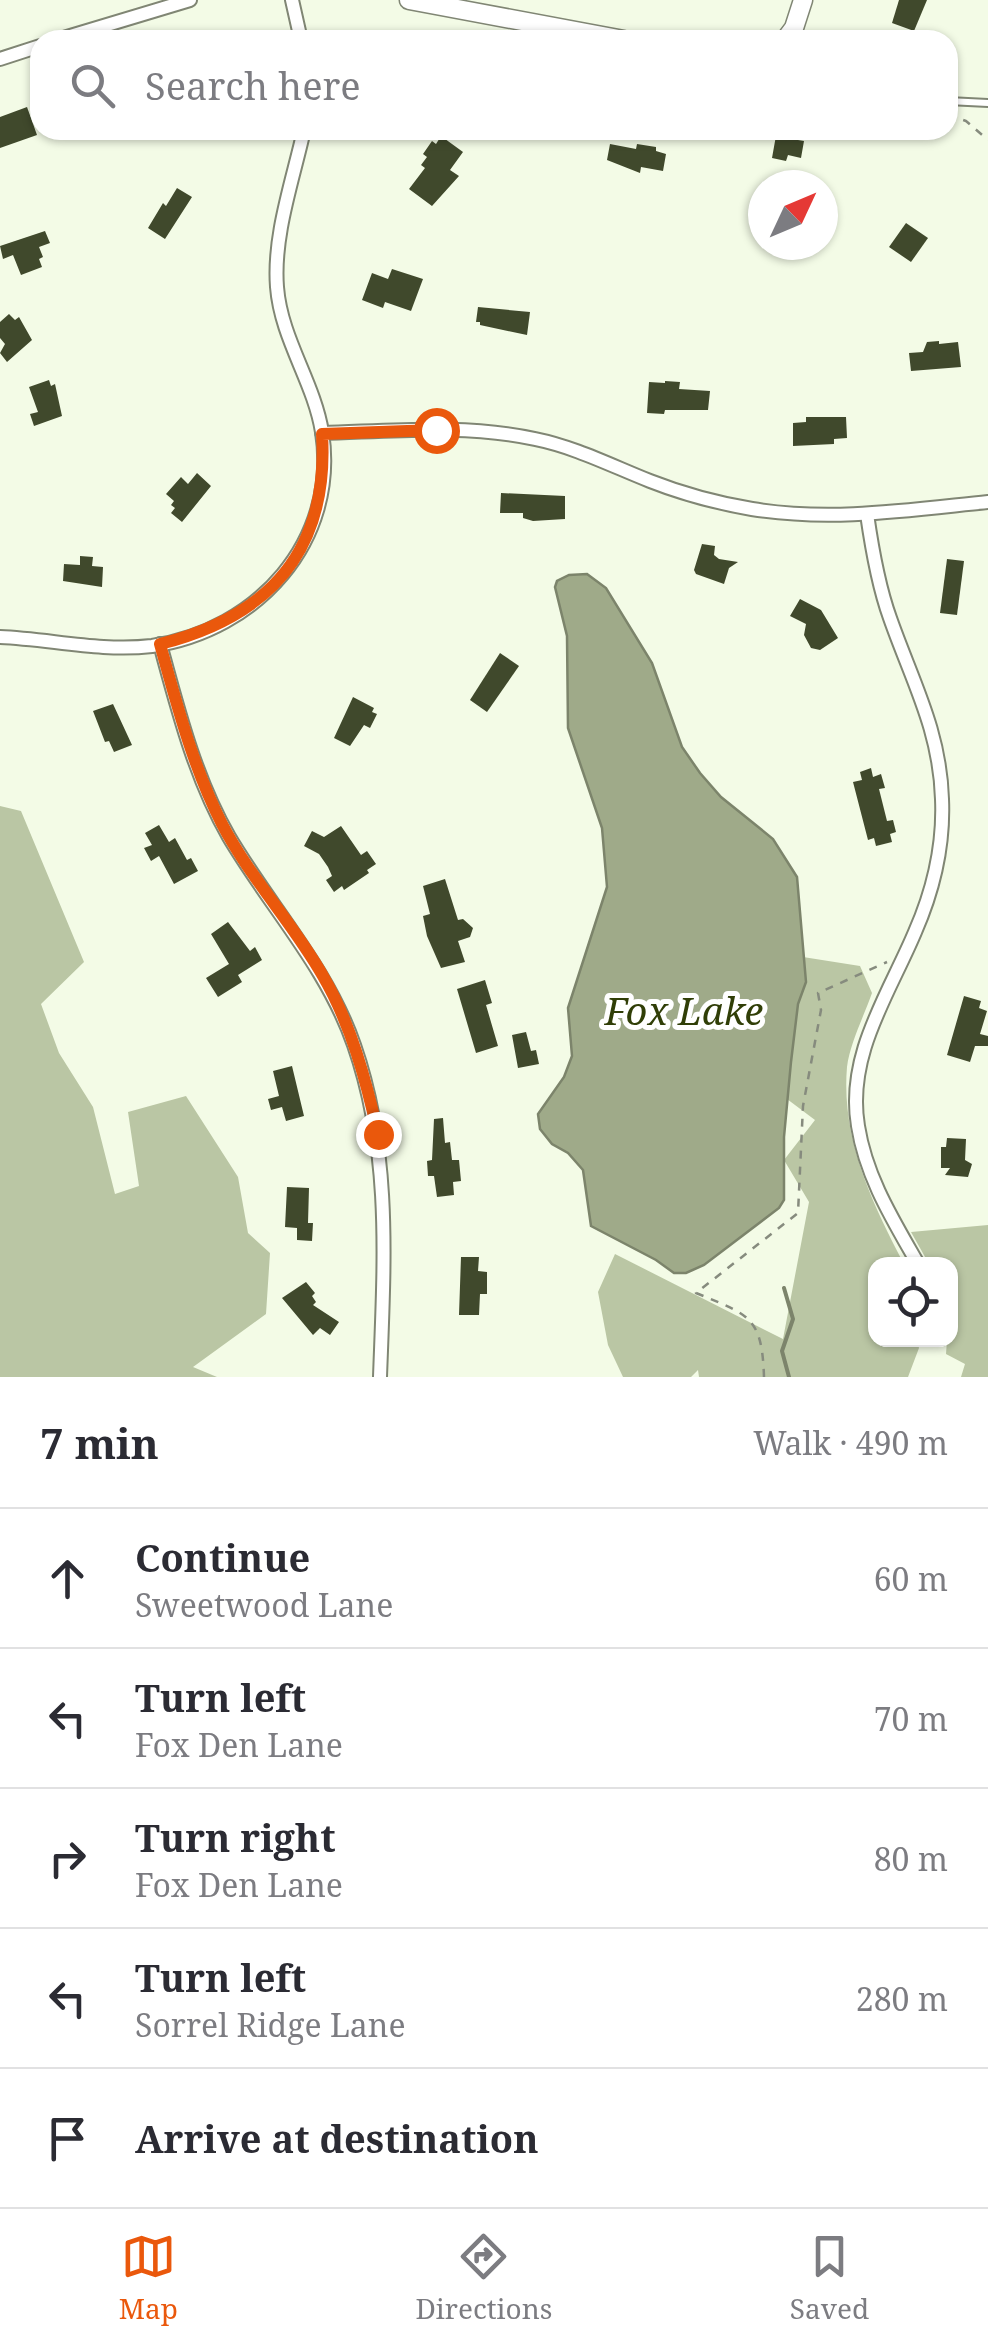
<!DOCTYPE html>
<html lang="en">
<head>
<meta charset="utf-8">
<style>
  :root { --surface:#fff; --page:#f2f2f3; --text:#2b2b33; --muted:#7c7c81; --line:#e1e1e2; --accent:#ea580c }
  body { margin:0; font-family:"Noto Serif",serif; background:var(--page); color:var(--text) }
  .controls { position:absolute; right:30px; bottom:30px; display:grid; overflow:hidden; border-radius:20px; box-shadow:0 2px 8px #0004 }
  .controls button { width:90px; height:90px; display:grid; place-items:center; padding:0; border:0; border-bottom:2px solid var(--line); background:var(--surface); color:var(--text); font:50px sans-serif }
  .compass { position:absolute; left:748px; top:170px; width:90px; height:90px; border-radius:50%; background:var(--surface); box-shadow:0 2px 8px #0004; rotate:46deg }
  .stop { position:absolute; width:30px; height:30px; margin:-22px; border:8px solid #ea580c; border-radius:50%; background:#fff }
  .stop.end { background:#ea580c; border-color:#fff; box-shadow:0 2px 10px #0008 }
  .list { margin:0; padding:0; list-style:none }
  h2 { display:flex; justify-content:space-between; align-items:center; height:130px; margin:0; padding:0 40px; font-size:42px }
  h2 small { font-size:32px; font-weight:400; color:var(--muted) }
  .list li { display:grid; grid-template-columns:65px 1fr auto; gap:30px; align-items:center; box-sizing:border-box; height:140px; padding:0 40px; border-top:2px solid var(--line) }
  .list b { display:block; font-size:38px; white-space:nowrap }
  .list p { margin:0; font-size:32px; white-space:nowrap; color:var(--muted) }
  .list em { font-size:32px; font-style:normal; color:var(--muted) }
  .icon { flex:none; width:55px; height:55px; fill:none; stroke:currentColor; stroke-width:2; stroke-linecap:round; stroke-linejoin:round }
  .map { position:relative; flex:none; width:988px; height:1377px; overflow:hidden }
  .search { position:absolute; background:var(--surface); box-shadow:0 2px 8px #0004; left:30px; right:30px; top:30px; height:110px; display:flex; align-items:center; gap:25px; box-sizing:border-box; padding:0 35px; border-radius:30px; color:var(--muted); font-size:38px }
  .sheet { height:830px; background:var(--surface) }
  nav { display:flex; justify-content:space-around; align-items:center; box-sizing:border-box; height:140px; border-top:2px solid var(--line); background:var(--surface); font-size:28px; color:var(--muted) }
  nav a { display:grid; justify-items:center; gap:5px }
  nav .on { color:var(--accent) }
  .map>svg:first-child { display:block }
</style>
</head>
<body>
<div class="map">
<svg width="988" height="1377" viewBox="0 0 988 1377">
  <rect width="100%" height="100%" fill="#f3fbe6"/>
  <g fill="#bac6a4">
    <polygon points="0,806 21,811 84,962 41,1004 59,1053 93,1107 115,1194 139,1186 128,1112 186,1096 238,1177 248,1233 270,1253 266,1314 193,1367 217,1377 0,1377"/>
    <path d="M803,957L860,966L872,993C864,1016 850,1043 847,1067C841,1138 872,1203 904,1264H876V1340H917L919,1348L908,1377H699L698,1370L691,1377H623L608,1345L598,1292L615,1254L783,1339L809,1202L784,1160L815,1120L787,1099L798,1004L806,982Z"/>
    <polygon points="988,1225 988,1377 961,1377 965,1364 946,1354 947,1340 950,1340 950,1264 929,1264 911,1232"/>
  </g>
  <polygon fill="#9faa89" stroke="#7c846b" stroke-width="2.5" points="587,574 606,588 652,663 682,747 700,773 721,797 773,839 797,877 806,982 798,1004 791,1062 784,1137 784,1200 779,1208 704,1265 686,1273 674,1273 656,1260 591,1226 583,1170 568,1153 552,1144 540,1129 538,1114 564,1077 572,1056 568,1008 607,887 602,828 568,728 567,636 555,587 557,581 569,575"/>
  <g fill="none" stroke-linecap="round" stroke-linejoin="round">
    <polyline stroke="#7c846b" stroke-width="4" points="784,1288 793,1319 782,1351 789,1377"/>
  </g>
  <g fill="#40492c">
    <polygon points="899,0 927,0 914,31 892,23"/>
    <polygon points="27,107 37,135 0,148 0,117"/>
    <polygon points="777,130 792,132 792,139 804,141 801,158 788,155 786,161 772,158"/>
    <polygon points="441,136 463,152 450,170 459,176 432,206 409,189 425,168 421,165 427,157 423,154 432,141 436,144"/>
    <polygon points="610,144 636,149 637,144 656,147 656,151 666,154 663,171 641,167 640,173 607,160"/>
    <polygon points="177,188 192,197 165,239 148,228 163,203 166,206"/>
    <polygon points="906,223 928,238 911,262 889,247"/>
    <polygon points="45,231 50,243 39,247 43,257 39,259 42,267 21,275 13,255 3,259 0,246"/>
    <polygon points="392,269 423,279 411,311 385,302 383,308 362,300 372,273 388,279"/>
    <polygon points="478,307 530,312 527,335 480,325 480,322 476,322"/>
    <polygon points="9,314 15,320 19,317 32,340 7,362 0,353 5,344 0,338 0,322"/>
    <polygon points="939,341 939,344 958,342 961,367 911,371 909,353 923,352 927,342"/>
    <polygon points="49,380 51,386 55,384 62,416 34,426 30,414 38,412 29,387"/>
    <polygon points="665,381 680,382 679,389 710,391 708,410 665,410 664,414 647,413 649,382 665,383"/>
    <polygon points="806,417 846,417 847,438 834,439 834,444 793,446 793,423 806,422"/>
    <polygon points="197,473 211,486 182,522 171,513 175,508 171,505 174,501 166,494 181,477 188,484"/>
    <polygon points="501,493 565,496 565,519 533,521 523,518 523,513 500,513"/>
    <polygon points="702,544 715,546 714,555 719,559 738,562 729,568 724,584 696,574 694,570"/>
    <polygon points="80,556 93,557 92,566 103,567 102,587 63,581 64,564 80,565"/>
    <polygon points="947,559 964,561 957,615 940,613"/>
    <polygon points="800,599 821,610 838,638 820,650 811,648 804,635 806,624 790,616"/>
    <polygon points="500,653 519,666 487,712 470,700"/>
    <polygon points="353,697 374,708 372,712 377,714 370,728 364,725 350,746 334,738"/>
    <polygon points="113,704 132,745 114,752 109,741 105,742 93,711"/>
    <polygon points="871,768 873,777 881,774 885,788 879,789 887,821 893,820 896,832 890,834 892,842 876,846 874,838 868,840 853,782 862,780 860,772"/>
    <polygon points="159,825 169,842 175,838 187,860 191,858 198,871 174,884 159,856 151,861 144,848 152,845 145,833"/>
    <polygon points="341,826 361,855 367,851 376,864 367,870 369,873 344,890 342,886 334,892 326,880 332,876 328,867 319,854 304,846 312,831 324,837"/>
    <polygon points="445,879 458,920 463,919 473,928 470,937 458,941 465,962 441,968 427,936 423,916 430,914 423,886"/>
    <polygon points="228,922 250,951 255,947 262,960 238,975 242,982 218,997 206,978 229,964 211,934"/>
    <polygon points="485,980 492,1003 486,1005 498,1046 476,1053 457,989"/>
    <polygon points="964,996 981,1001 979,1008 987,1011 980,1034 988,1036 988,1046 975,1046 970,1062 947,1055"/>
    <polygon points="526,1032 531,1051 536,1050 539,1064 518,1068 512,1035"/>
    <polygon points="292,1066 304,1116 286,1121 282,1107 271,1110 268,1099 279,1096 273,1071"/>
    <polygon points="443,1118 445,1143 450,1142 452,1160 459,1160 461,1181 453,1182 454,1195 437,1197 434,1176 428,1176 427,1161 432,1160 434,1119"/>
    <polygon points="947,1138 966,1139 965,1160 972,1164 968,1177 945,1175 950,1168 941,1168 941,1147 946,1147"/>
    <polygon points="287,1187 309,1188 308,1223 313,1223 312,1241 297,1240 297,1228 285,1227"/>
    <polygon points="461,1257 479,1257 478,1271 487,1272 487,1294 480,1294 479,1315 459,1315"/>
    <polygon points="306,1282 315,1293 312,1296 316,1302 313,1305 339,1322 330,1335 320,1328 313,1335 282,1298"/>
  </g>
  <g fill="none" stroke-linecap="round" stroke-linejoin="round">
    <g stroke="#808674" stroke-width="10">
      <polyline id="lane" points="948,101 988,103"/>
    </g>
    <g stroke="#808674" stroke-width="16">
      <g id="street">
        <polyline points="292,0 301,40"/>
        <polyline points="57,40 190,0"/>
        <polyline points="0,59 40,46"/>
        <path d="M322,433C393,431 466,424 535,439C575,447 612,466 650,481C683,494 717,503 752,509C831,522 909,510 988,502"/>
        <path d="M867,514C872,549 878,585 890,618C912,681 940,730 942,799C944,845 933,891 915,932C889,994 846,1055 858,1126C866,1177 893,1220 918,1264"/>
        <path d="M0,637C50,639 101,652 152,646C257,631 339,541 322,432C314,382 281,339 277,287C273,235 293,180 304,130"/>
        <path d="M160,644C178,710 195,778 229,837C271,908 327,967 354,1045C392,1154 384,1264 380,1377"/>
      </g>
    </g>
    <g stroke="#808674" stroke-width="21">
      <g id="secondary">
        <polyline points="409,0 624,40"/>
        <polyline points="785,40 794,28 803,0"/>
      </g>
    </g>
    <g stroke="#868b7e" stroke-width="2.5" stroke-dasharray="8 8" stroke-linecap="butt">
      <polyline points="948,115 966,121 988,140"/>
      <path d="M764,1377C762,1317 750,1315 696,1293L798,1213L803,1106L821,1010L818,993L887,962"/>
    </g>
    <use href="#lane" stroke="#fff" stroke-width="6"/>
    <use href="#street" stroke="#fff" stroke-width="12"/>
    <use href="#secondary" stroke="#fff" stroke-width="18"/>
  </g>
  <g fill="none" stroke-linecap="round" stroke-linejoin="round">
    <path stroke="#ea580c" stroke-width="12" d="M378,1134C366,1080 351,1024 323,976C293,923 250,878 222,824C193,767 177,705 160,644C271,616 329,550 322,434L436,430"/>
  </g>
  <g text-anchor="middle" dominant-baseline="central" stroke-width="10" stroke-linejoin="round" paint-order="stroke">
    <g font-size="38" font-style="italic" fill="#303e07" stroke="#fff">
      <text x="684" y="1010">Fox Lake</text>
    </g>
  </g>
</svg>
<div class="controls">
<button><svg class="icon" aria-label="locate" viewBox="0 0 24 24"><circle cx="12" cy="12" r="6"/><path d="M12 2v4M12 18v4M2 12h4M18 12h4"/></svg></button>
</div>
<svg class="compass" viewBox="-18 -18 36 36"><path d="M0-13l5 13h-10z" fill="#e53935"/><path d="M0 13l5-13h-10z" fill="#7c7c81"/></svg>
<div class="stop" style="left:436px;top:430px"></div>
<div class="stop end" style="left:378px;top:1134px"></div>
<div class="search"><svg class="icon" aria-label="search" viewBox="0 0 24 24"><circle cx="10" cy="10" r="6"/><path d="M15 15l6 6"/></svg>Search here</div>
</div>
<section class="sheet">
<h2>7 min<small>Walk · 490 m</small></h2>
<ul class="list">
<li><svg class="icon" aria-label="ahead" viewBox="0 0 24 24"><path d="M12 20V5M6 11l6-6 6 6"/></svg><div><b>Continue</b><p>Sweetwood Lane</p></div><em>60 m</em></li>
<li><svg class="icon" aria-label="left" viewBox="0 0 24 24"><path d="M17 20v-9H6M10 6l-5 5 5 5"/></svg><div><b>Turn left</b><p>Fox Den Lane</p></div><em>70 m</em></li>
<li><svg class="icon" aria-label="right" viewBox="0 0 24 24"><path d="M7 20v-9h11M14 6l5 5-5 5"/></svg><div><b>Turn right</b><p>Fox Den Lane</p></div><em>80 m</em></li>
<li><svg class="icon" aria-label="left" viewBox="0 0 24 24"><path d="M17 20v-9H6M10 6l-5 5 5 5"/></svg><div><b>Turn left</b><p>Sorrel Ridge Lane</p></div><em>280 m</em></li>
<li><svg class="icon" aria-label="arrive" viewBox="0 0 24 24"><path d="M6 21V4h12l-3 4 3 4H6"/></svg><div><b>Arrive at destination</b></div></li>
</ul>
</section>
<nav>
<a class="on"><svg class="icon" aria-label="map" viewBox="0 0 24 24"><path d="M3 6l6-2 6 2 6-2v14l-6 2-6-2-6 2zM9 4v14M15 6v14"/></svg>Map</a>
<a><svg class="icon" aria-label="directions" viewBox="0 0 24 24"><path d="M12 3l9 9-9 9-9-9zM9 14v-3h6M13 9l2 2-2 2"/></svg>Directions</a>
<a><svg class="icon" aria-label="saved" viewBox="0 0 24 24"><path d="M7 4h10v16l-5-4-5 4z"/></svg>Saved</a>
</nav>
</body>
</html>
